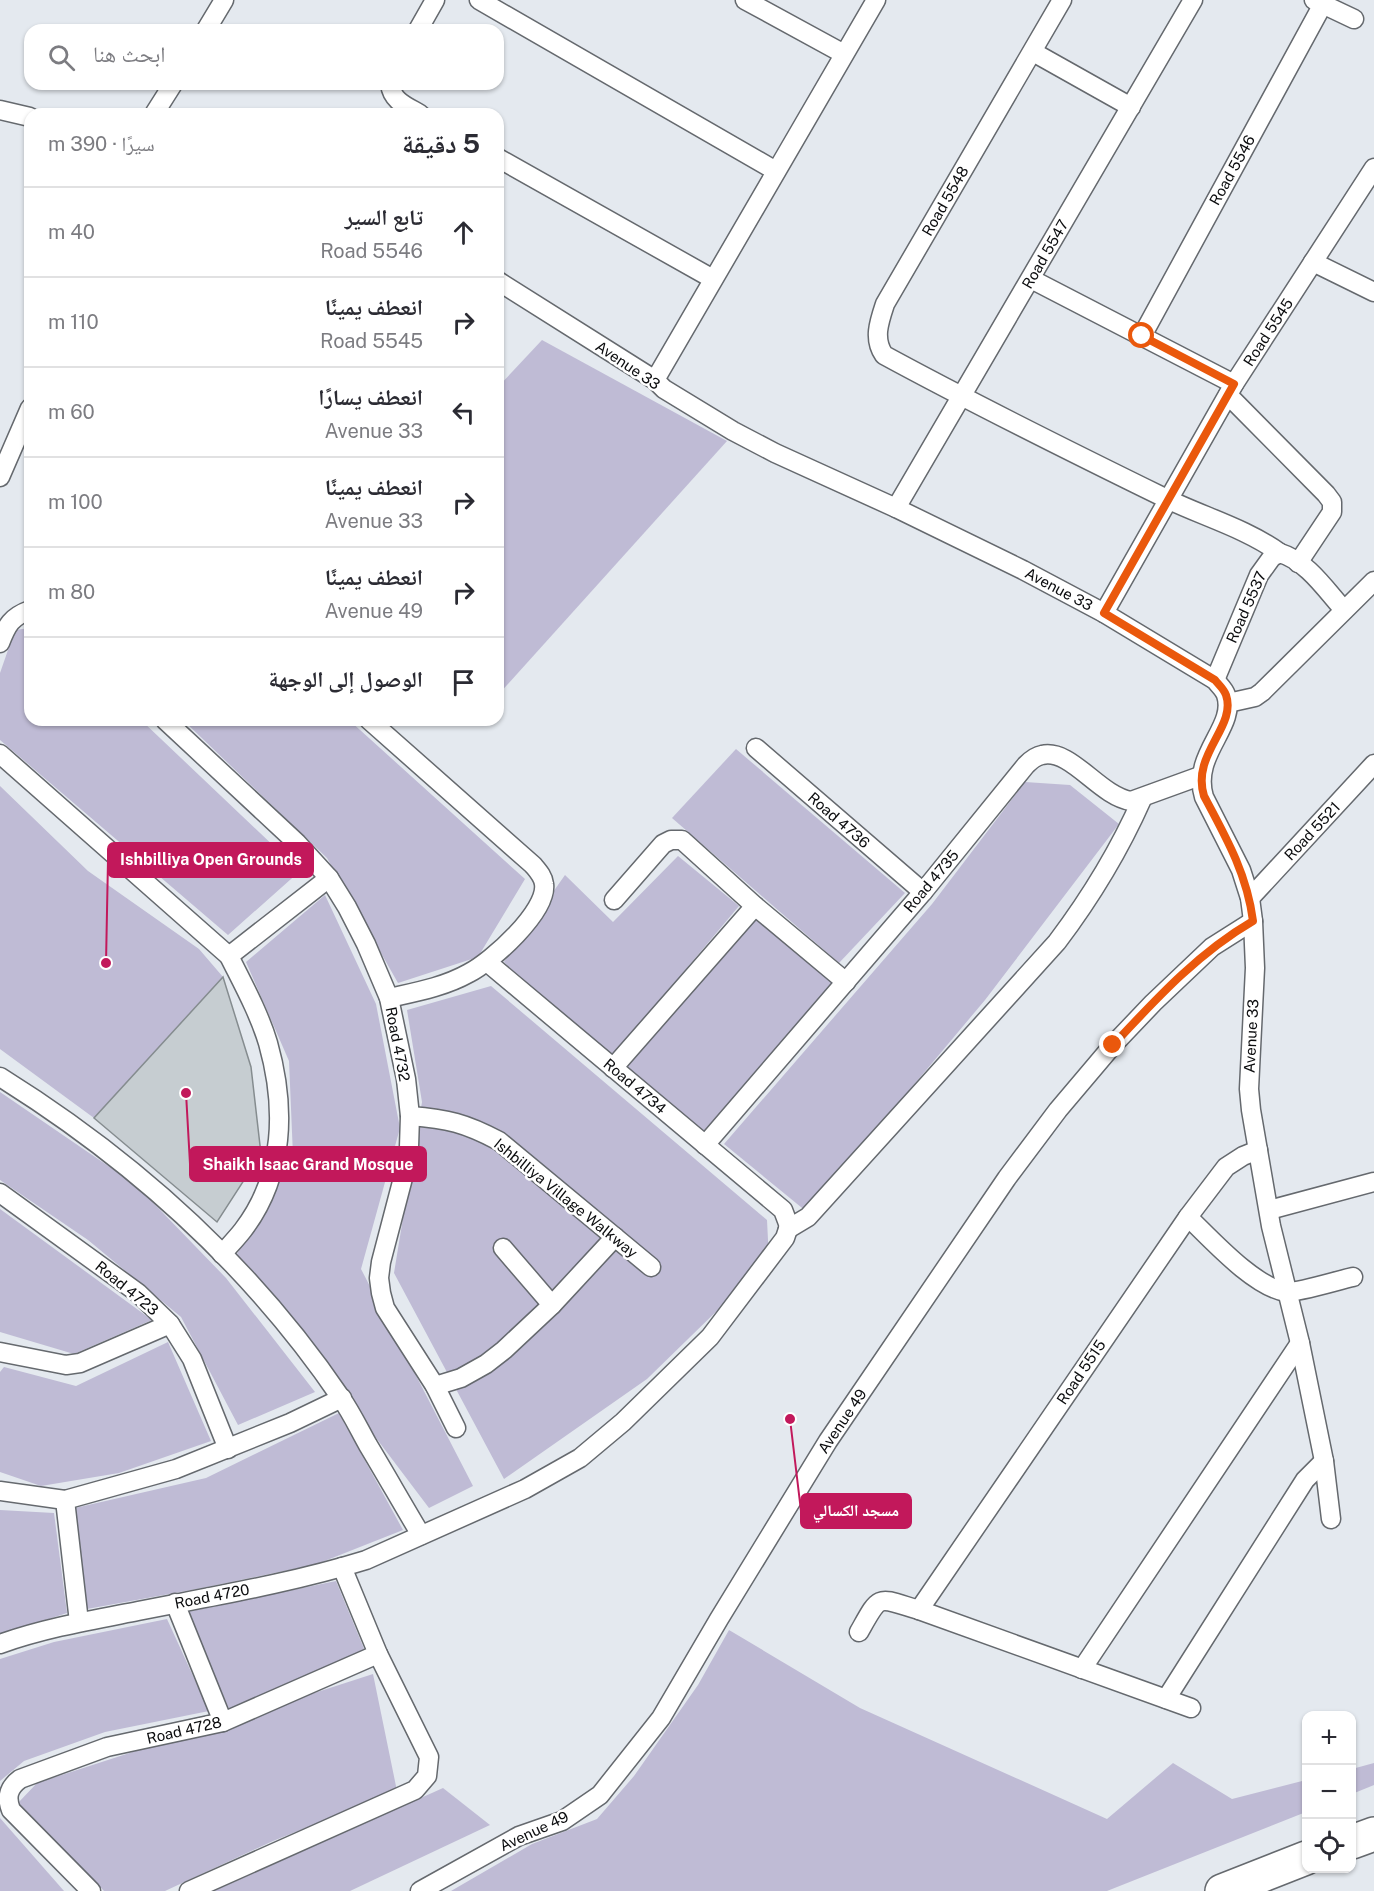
<!DOCTYPE html>
<html lang="ar">
<head>
<meta charset="utf-8">
<style>
  :root { --surface:#fff; --page:#f7f7f7; --text:#2b2b33; --muted:#7c7c81; --line:#e1e1e2 }
  body { margin:0; font-family:"Public Sans","Noto Naskh Arabic",sans-serif; background:var(--page); color:var(--text); direction:rtl }
  .controls { position:absolute; right:18px; bottom:18px; display:grid; overflow:hidden; border-radius:12px; box-shadow:0 2px 4px #0004 }
  .controls button { width:54px; height:54px; display:grid; place-items:center; padding:0; border:0; border-bottom:2px solid var(--line); background:var(--surface); color:var(--text); font:30px sans-serif }
  .stop { position:absolute; width:18px; height:18px; margin:-14px; border:4px solid #ea580c; border-radius:50%; background:#fff }
  .stop.end { background:#ea580c; border-color:#fff; box-shadow:0 2px 6px #0008 }
  .list { margin:0; padding:0; list-style:none }
  h2 { display:flex; justify-content:space-between; align-items:center; height:78px; margin:0; padding:0 24px; font-size:26px }
  h2 small { font-size:20px; font-weight:400; color:var(--muted) }
  .list li { display:grid; grid-template-columns:39px 1fr auto; gap:18px; align-items:center; box-sizing:border-box; height:90px; padding:0 24px; border-top:2px solid var(--line) }
  .list b { display:block; font-size:22px; white-space:nowrap }
  .list p { margin:0; font-size:20px; white-space:nowrap; color:var(--muted) }
  .list em { font-size:20px; font-style:normal; color:var(--muted) }
  .icon { flex:none; width:33px; height:33px; fill:none; stroke:currentColor; stroke-width:2; stroke-linecap:round; stroke-linejoin:round }
  .map { position:relative; flex:none; width:1374px; height:1891px; overflow:hidden; direction:ltr }
  .search { position:absolute; background:var(--surface); box-shadow:0 2px 4px #0004; left:24px; top:24px; width:480px; height:66px; display:flex; align-items:center; gap:15px; box-sizing:border-box; padding:0 21px; border-radius:18px; color:var(--muted); font-size:22px }
  .panel { position:absolute; background:var(--surface); box-shadow:0 2px 4px #0004; left:24px; top:108px; width:480px; height:618px; border-radius:18px; direction:rtl }
  .map>svg:first-child { display:block }
</style>
</head>
<body>
<div class="map">
<svg width="1374" height="1891" viewBox="0 0 1374 1891">
  <rect width="100%" height="100%" fill="#e4e9ef"/>
  <g fill="#bfbbd5">
    <polygon points="542,340 727,441 498,695 498,387"/>
    <polygon points="30,628 30,720 141,720 300,871 228,935 0,740 0,673 15,630"/>
    <polygon points="183,720 349,720 525,879 478,957 398,983 327,858"/>
    <polygon points="736,749 905,893 839,963 672,818"/>
    <polygon points="1025,782 1070,785 1119,824 985,1000 807,1212 724,1144 932,904"/>
    <polygon points="0,786 88,871 199,949 223,977 94,1118 0,1049"/>
    <polygon points="678,856 739,906 607,1063 504,962 565,875 613,922"/>
    <polygon points="325,895 376,1004 400,1128 361,1269 473,1486 429,1508 237,1254 293,1156 289,1061 246,962"/>
    <polygon points="756,919 833,983 703,1132 626,1068"/>
    <polygon points="491,986 767,1220 769,1260 647,1379 504,1479 394,1273 422,1102 407,1010"/>
    <polygon points="0,1092 136,1185 226,1278 315,1392 238,1425 181,1317 88,1240 0,1180"/>
    <polygon points="0,1209 152,1320 74,1354 0,1332"/>
    <polygon points="168,1342 211,1441 119,1473 41,1486 0,1472 0,1372 4,1367 76,1386"/>
    <polygon points="339,1413 403,1530 317,1564 202,1588 87,1609 75,1508 206,1478"/>
    <polygon points="0,1510 54,1513 67,1613 0,1635"/>
    <polygon points="336,1581 365,1651 233,1718 187,1612"/>
    <polygon points="167,1619 209,1711 105,1732 24,1761 0,1781 0,1659 54,1642"/>
    <polygon points="729,1630 860,1708 1107,1819 1173,1763 1232,1799 1306,1780 1306,1812 1107,1891 451,1891 532,1844 597,1819 634,1776 698,1685"/>
    <polygon points="373,1674 397,1791 273,1841 165,1891 104,1891 18,1803 37,1783"/>
    <polygon points="1374,1763 1374,1785 1352,1794 1352,1769"/>
    <polygon points="443,1788 490,1825 350,1891 214,1891"/>
    <polygon points="0,1818 64,1891 0,1891"/>
  </g>
  <polygon fill="#c6cdd1" stroke="#858c8f" stroke-width="1.5" points="223,977 251,1067 261,1154 217,1222 94,1118"/>
  <g fill="none" stroke-linecap="round" stroke-linejoin="round">
    <g stroke="#65696e" stroke-width="21">
      <g id="street">
        <polyline points="479,0 776,171"/>
        <polyline points="745,0 844,54"/>
        <path d="M1062,0L885,304C879,322 873,339 884,355C976,405 1071,452 1165,498C1204,517 1245,528 1280,553"/>
        <polyline points="1314,0 1354,19"/>
        <polyline points="206,30 224,0"/>
        <polyline points="418,30 435,0"/>
        <polyline points="1033,52 1131,107"/>
        <path d="M390,84C392,101 406,106 420,114"/>
        <polyline points="0,110 30,117"/>
        <polyline points="154,114 173,84"/>
        <polyline points="498,158 713,279"/>
        <polyline points="1313,262 1374,292"/>
        <polyline points="1031,279 1234,384"/>
        <path d="M498,281L655,380L664,389L733,431L775,453L896,508L1023,570L1104,613L1215,680C1219,685 1224,689 1226,695C1237,727 1191,754 1204,797L1241,870L1250,898L1253,921L1255,968L1249,1089L1251,1110L1271,1226L1300,1343L1324,1461L1331,1519"/>
        <polyline points="1142,336 1323,4"/>
        <polyline points="655,380 876,0"/>
        <polyline points="1228,395 1326,494 1332,502 1332,512 1298,563"/>
        <polyline points="0,477 30,408"/>
        <polyline points="896,508 1193,0"/>
        <polyline points="1104,613 1234,384 1374,168"/>
        <path d="M0,643C7,625 11,617 30,610"/>
        <path d="M1215,680L1259,575L1272,557L1280,553C1307,561 1326,590 1344,610"/>
        <polyline points="1228,703 1255,697 1262,692 1374,581"/>
        <polyline points="165,720 297,843 329,878 347,907 366,944 389,998 406,1079 410,1116 409,1147 403,1178 381,1262 379,1278 381,1293 385,1308 435,1386 456,1428"/>
        <path d="M369,720L533,865C538,871 543,876 544,884C548,911 491,962 469,973C444,987 416,992 389,998"/>
        <polyline points="756,748 923,892"/>
        <path d="M0,754L229,956C243,984 259,1013 268,1043C286,1107 285,1175 243,1230C236,1239 229,1246 222,1254"/>
        <polyline points="1250,898 1374,764"/>
        <polyline points="614,900 663,844 671,840 682,840 755,906 846,982"/>
        <polyline points="229,956 329,878"/>
        <polyline points="613,1068 755,906"/>
        <path d="M0,1077C133,1160 252,1267 341,1398C351,1412 359,1429 368,1445C386,1475 403,1505 421,1535"/>
        <path d="M410,1116C448,1119 465,1123 499,1141L651,1267"/>
        <path d="M705,1145L923,892L1026,765C1030,761 1036,756 1042,755C1071,748 1099,796 1131,801L1200,776"/>
        <polyline points="0,1193 138,1293 170,1324 192,1359 228,1449"/>
        <polyline points="1269,1210 1374,1182"/>
        <path d="M1188,1217C1211,1239 1254,1287 1286,1292C1297,1293 1339,1280 1353,1277"/>
        <path d="M788,1229L808,1217L1057,942C1091,897 1119,851 1142,799"/>
        <polyline points="503,1248 552,1305"/>
        <polyline points="0,1352 66,1365 80,1363 170,1324"/>
        <polyline points="435,1386 461,1378 486,1364 504,1350 552,1305 615,1237"/>
        <polyline points="0,1491 65,1500 176,1469 290,1423 342,1398"/>
        <polyline points="65,1500 79,1622"/>
        <polyline points="175,1603 223,1722"/>
        <polyline points="919,1610 1188,1217 1226,1167 1243,1156 1258,1150"/>
        <path d="M859,1632C881,1593 876,1597 919,1610L1191,1708"/>
        <path d="M0,1644C45,1628 92,1620 138,1611C214,1596 292,1583 366,1560L525,1489L580,1458L623,1422L710,1337L785,1238L789,1226L783,1210L487,962"/>
        <polyline points="1082,1669 1300,1343"/>
        <polyline points="1166,1699 1305,1480 1324,1461"/>
        <path d="M91,1891L11,1810C6,1797 8,1788 20,1779L107,1747L223,1722L378,1654"/>
        <polyline points="189,1891 415,1790 427,1776 429,1757 378,1654 342,1567"/>
        <polyline points="420,1891 519,1836 562,1821 600,1795 661,1718 719,1619 828,1441 1007,1178 1058,1110 1113,1045 1153,1003 1212,947 1253,921"/>
      </g>
    </g>
    <g stroke="#65696e" stroke-width="36">
      <g id="highway">
        <polyline points="1352,1842 1374,1834"/>
        <polyline points="1222,1891 1306,1858"/>
      </g>
    </g>
    <use href="#street" stroke="#fff" stroke-width="18"/>
    <use href="#highway" stroke="#fff" stroke-width="33"/>
  </g>
  <g fill="none" stroke-linecap="round" stroke-linejoin="round">
    <path stroke="#ea580c" stroke-width="8" d="M1113,1045C1156,999 1198,953 1253,921C1247,874 1226,837 1204,796C1191,754 1237,727 1226,695C1224,689 1219,685 1215,680L1104,613L1234,384L1142,336"/>
  </g>
  <g text-anchor="middle" dominant-baseline="central" stroke-width="5" stroke-linejoin="round" paint-order="stroke">
    <g font-size="15" fill="#0b0c0e" stroke="#fff">
      <text transform="translate(1232 170) rotate(-61)">Road 5546</text>
      <text transform="translate(945 201) rotate(-60)">Road 5548</text>
      <text transform="translate(1045 254) rotate(-60)">Road 5547</text>
      <text transform="translate(1268 332) rotate(-57)">Road 5545</text>
      <text transform="translate(628 365) rotate(34)">Avenue 33</text>
      <text transform="translate(1059 589) rotate(28)">Avenue 33</text>
      <text transform="translate(1246 607) rotate(-66)">Road 5537</text>
      <text transform="translate(839 820) rotate(41)">Road 4736</text>
      <text transform="translate(1312 831) rotate(-47)">Road 5521</text>
      <text transform="translate(931 881) rotate(-50)">Road 4735</text>
      <text transform="translate(1251 1036) rotate(-87)">Avenue 33</text>
      <text transform="translate(398 1044) rotate(79)">Road 4732</text>
      <text transform="translate(635 1086) rotate(40)">Road 4734</text>
      <text transform="translate(566 1198) rotate(39)">Ishbilliya Village Walkway</text>
      <text transform="translate(127 1288) rotate(39)">Road 4723</text>
      <text transform="translate(1081 1372) rotate(-56)">Road 5515</text>
      <text transform="translate(842 1421) rotate(-56)">Avenue 49</text>
      <text transform="translate(212 1596) rotate(-11)">Road 4720</text>
      <text transform="translate(184 1730) rotate(-13)">Road 4728</text>
      <text transform="translate(534 1831) rotate(-25)">Avenue 49</text>
    </g>
  </g>
  <path fill="none" stroke="#c2185b" stroke-width="2" d="M106 963L108 860M186 1093L190 1164M790 1419L801 1511"/>
  <g fill="#c2185b" stroke="#fff" stroke-width="2">
    <circle cx="106" cy="963" r="6"/>
    <circle cx="186" cy="1093" r="6"/>
    <circle cx="790" cy="1419" r="6"/>
  </g>
  <g fill="#c2185b" stroke="#c2185b" stroke-width="2">
    <rect x="108" y="843" width="205" height="34" rx="6"/>
    <rect x="190" y="1147" width="236" height="34" rx="6"/>
    <rect x="801" y="1494" width="110" height="34" rx="6"/>
  </g>
  <g font-size="16" text-anchor="middle" font-weight="bold" fill="#fff">
    <text x="211" y="865">Ishbilliya Open Grounds</text>
    <text x="308" y="1170">Shaikh Isaac Grand Mosque</text>
    <text x="856" y="1516">مسجد الكسالي</text>
  </g>
</svg>
<div class="controls">
<button>+</button>
<button>−</button>
<button><svg class="icon" aria-label="locate" viewBox="0 0 24 24"><circle cx="12" cy="12" r="6"/><path d="M12 2v4M12 18v4M2 12h4M18 12h4"/></svg></button>
</div>
<div class="stop" style="left:1142px;top:336px"></div>
<div class="stop end" style="left:1113px;top:1045px"></div>
<div class="search"><svg class="icon" aria-label="search" viewBox="0 0 24 24"><circle cx="10" cy="10" r="6"/><path d="M15 15l6 6"/></svg>ابحث هنا</div>
<section class="panel">
<h2>5 دقيقة<small>سيرًا · 390 m</small></h2>
<ul class="list">
<li><svg class="icon" aria-label="ahead" viewBox="0 0 24 24"><path d="M12 20V5M6 11l6-6 6 6"/></svg><div><b>تابع السير</b><p>Road 5546</p></div><em>40 m</em></li>
<li><svg class="icon" aria-label="right" viewBox="0 0 24 24"><path d="M7 20v-9h11M14 6l5 5-5 5"/></svg><div><b>انعطف يمينًا</b><p>Road 5545</p></div><em>110 m</em></li>
<li><svg class="icon" aria-label="left" viewBox="0 0 24 24"><path d="M17 20v-9H6M10 6l-5 5 5 5"/></svg><div><b>انعطف يسارًا</b><p>Avenue 33</p></div><em>60 m</em></li>
<li><svg class="icon" aria-label="right" viewBox="0 0 24 24"><path d="M7 20v-9h11M14 6l5 5-5 5"/></svg><div><b>انعطف يمينًا</b><p>Avenue 33</p></div><em>100 m</em></li>
<li><svg class="icon" aria-label="right" viewBox="0 0 24 24"><path d="M7 20v-9h11M14 6l5 5-5 5"/></svg><div><b>انعطف يمينًا</b><p>Avenue 49</p></div><em>80 m</em></li>
<li><svg class="icon" aria-label="arrive" viewBox="0 0 24 24"><path d="M6 21V4h12l-3 4 3 4H6"/></svg><div><b>الوصول إلى الوجهة</b></div></li>
</ul>
</section>
</div>
</body>
</html>
